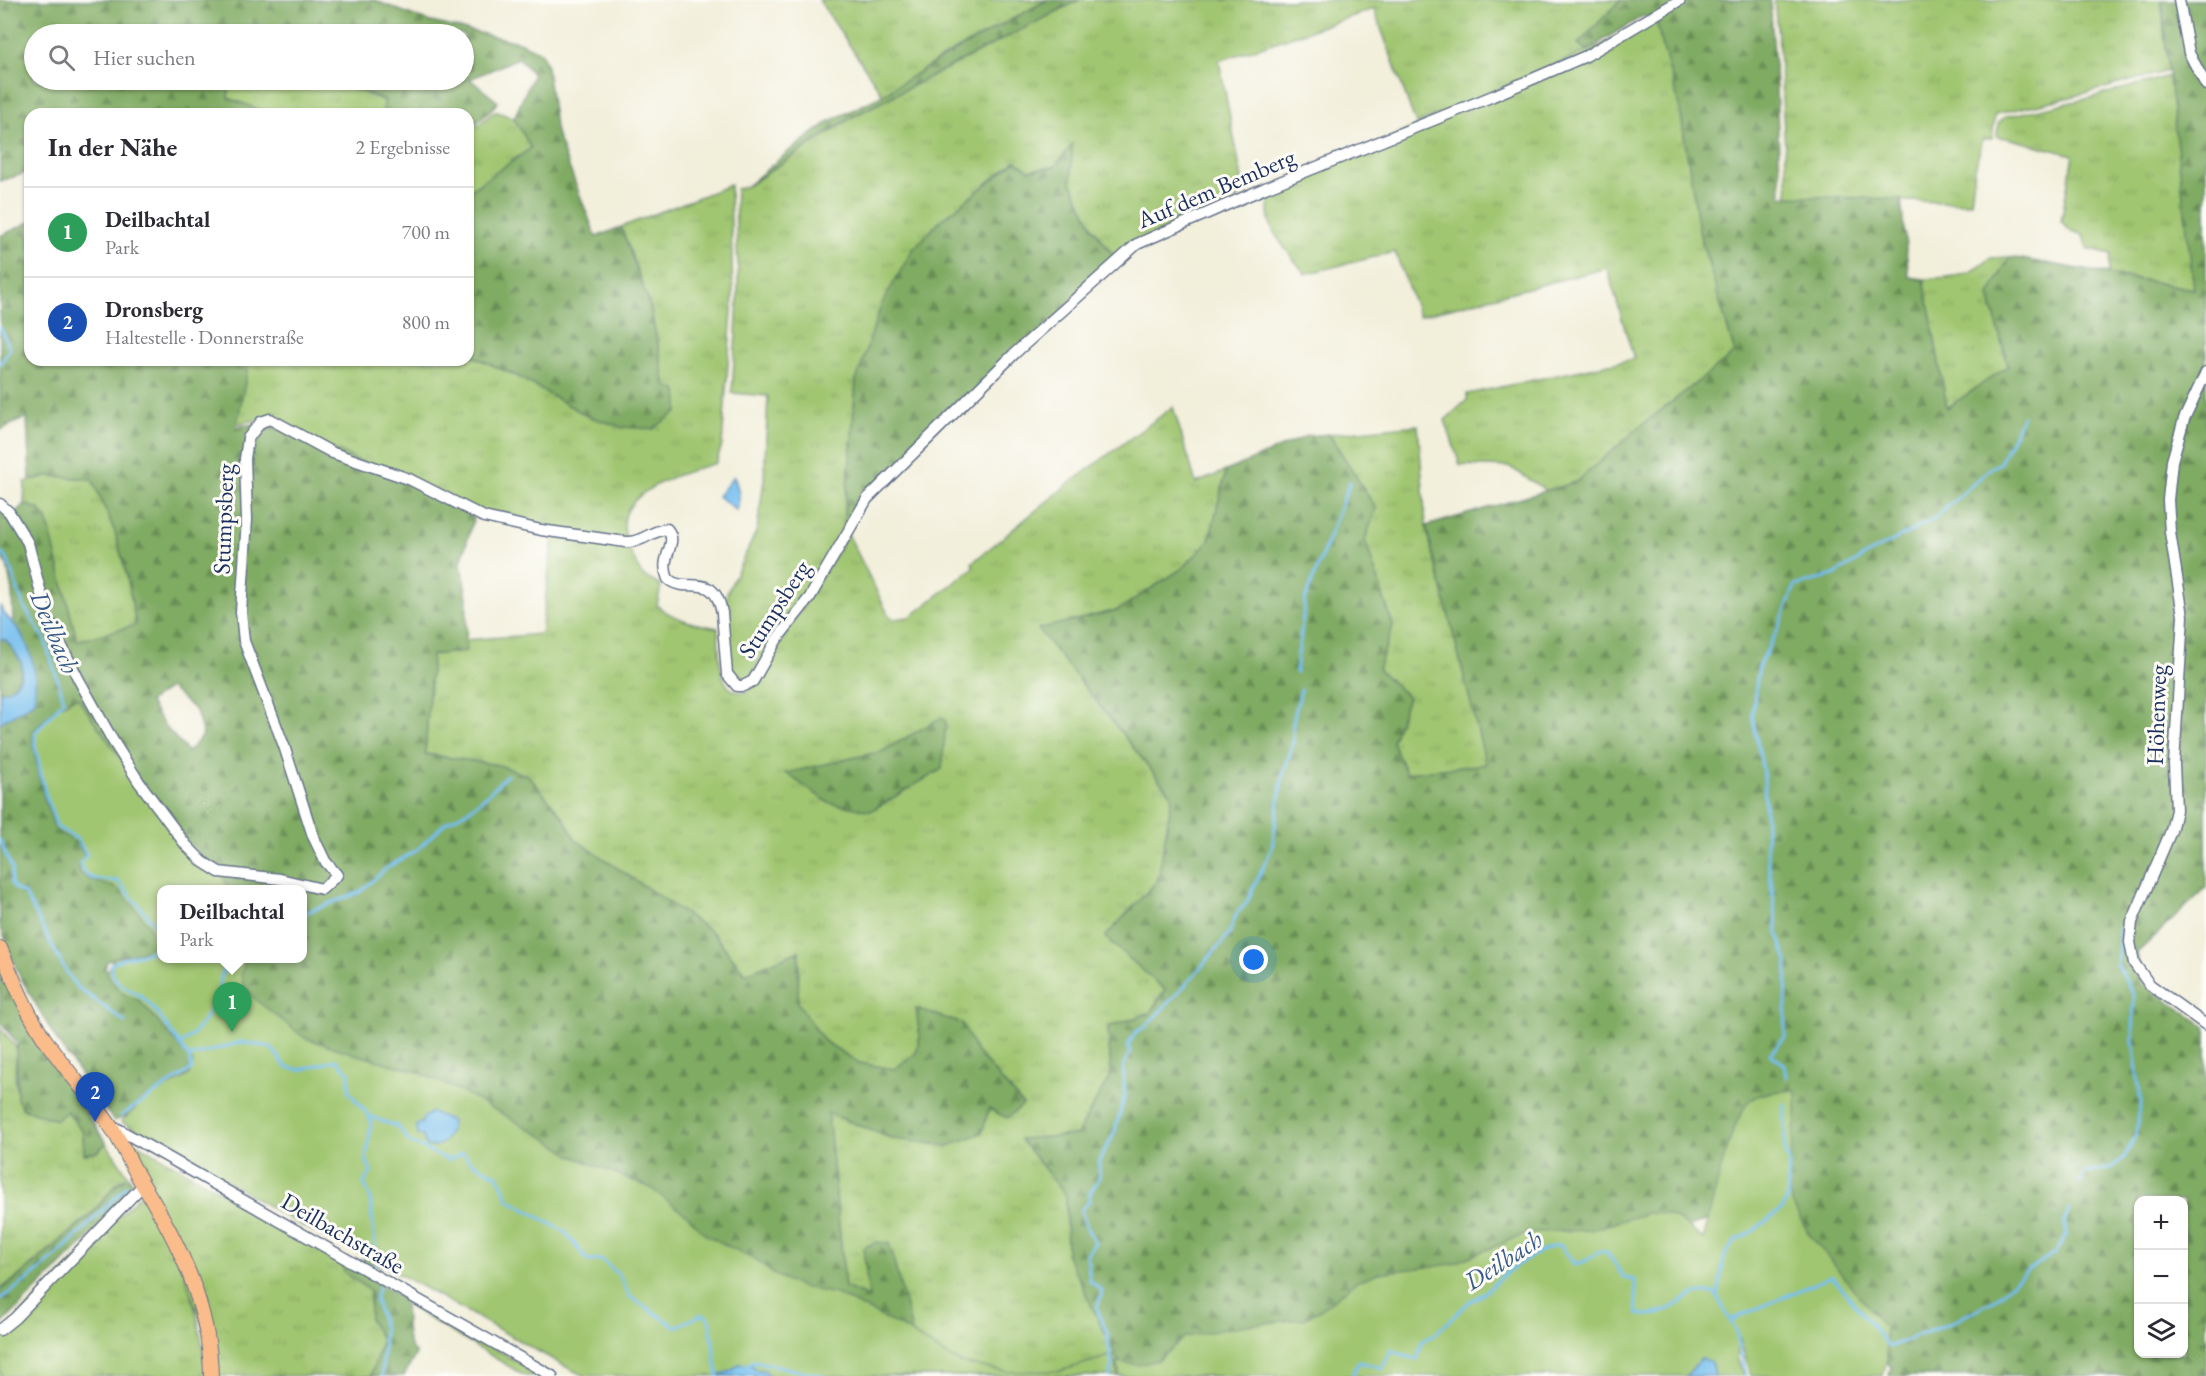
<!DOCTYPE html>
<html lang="de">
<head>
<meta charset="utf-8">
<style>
  :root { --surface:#fff; --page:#f2f2f3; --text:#2b2b33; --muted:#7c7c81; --line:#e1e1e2; --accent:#c8321e }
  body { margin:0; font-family:"EB Garamond",serif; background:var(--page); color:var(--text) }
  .controls { position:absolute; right:18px; bottom:18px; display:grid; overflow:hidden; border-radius:12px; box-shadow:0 2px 4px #0004 }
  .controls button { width:54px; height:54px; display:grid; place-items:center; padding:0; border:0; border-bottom:2px solid var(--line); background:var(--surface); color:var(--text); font:30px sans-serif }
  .you { position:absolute; left:1254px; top:960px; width:21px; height:21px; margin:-15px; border:4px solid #fff; border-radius:50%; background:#1a73e8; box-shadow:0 0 0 9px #1a73e833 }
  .badge { display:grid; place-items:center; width:39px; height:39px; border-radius:50%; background:var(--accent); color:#fff; font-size:20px; font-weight:700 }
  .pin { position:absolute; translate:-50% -50px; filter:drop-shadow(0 2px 3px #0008) }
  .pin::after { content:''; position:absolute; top:32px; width:21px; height:18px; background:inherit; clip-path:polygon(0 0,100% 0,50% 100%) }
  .popup { position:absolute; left:157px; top:885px; width:150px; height:78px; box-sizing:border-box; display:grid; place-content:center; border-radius:12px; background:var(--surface); filter:drop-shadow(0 2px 4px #0005); font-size:20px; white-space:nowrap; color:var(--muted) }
  .popup b { font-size:22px; color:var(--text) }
  .popup::after { content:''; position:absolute; left:50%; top:100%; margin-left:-12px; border:12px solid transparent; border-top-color:var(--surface) }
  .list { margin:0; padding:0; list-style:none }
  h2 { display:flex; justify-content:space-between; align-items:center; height:78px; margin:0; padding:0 24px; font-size:26px }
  h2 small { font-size:20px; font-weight:400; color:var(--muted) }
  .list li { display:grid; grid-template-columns:39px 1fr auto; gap:18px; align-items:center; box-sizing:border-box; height:90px; padding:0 24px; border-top:2px solid var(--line) }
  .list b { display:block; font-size:22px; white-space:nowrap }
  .list p { margin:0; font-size:20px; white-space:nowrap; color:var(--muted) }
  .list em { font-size:20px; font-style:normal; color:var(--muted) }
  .icon { flex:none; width:33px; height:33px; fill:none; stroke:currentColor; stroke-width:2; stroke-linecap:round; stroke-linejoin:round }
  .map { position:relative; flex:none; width:2206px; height:1376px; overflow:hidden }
  .search { position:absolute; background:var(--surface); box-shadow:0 2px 4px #0004; left:24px; top:24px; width:450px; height:66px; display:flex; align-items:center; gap:15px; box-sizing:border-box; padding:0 21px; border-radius:33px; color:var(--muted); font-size:22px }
  .panel { position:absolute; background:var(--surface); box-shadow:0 2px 4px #0004; left:24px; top:108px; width:450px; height:258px; border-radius:18px }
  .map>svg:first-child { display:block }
</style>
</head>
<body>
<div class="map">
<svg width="2206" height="1376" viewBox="0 0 2206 1376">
  <defs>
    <pattern id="grass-tufts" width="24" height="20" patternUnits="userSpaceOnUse" patternTransform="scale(1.5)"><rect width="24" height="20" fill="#a0c671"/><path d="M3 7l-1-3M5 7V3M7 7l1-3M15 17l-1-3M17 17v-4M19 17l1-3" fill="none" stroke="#89aa64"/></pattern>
    <pattern id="forest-firs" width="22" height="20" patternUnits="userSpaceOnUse" patternTransform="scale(1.5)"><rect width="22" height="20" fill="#80ab63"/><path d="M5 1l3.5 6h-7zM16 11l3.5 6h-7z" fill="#688c55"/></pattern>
  </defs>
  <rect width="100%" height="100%" fill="#fdfcf7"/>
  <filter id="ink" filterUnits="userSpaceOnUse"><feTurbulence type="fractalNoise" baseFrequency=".0167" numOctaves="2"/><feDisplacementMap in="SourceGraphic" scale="12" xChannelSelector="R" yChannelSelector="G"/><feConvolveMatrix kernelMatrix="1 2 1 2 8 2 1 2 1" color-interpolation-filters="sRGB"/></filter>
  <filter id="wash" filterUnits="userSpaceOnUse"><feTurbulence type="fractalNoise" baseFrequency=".008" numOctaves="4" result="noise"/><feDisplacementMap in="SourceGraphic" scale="24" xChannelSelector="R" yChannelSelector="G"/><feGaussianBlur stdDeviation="1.35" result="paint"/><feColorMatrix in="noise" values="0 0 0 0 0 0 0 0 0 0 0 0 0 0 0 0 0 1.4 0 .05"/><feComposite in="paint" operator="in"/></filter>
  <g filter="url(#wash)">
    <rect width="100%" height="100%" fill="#f2efdb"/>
    <g fill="url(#grass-tufts)" stroke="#5e7a68" stroke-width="1.5" fill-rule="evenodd">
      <polygon points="819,0 1047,0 940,59 883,95"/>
      <path d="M1079,0H1621L1578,44L1587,51L1416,124L1374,9L1219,61L1245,194L1117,260L1093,228L1071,182L1072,146L1054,167L1029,170L1015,161L940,221L913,249L856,381L851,451L842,532L808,596L747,681L739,682L731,676L725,608L727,593L757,530L764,480L768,396L732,393C734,353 739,313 738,272C738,245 734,217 736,189L747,186L854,116Z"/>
      <polygon points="1774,0 2161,0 2168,71 2067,98 1995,114 1992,139 1983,139 1975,168 1971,203 1788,197 1779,45"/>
      <path d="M1656,21L1680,109L1700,235L1735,353L1643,424L1576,482L1547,491L1510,467L1460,465L1445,420L1467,400V394L1634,359L1607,268L1419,316L1395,252L1305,274C1287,249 1250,217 1278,187Z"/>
      <polygon points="2169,76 2195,289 2108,274 2111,254 2087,248 2083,235 2069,230 2061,222 2073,155 2007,138 1997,137 1998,123 2005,117 2090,98"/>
      <polygon points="230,80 331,80 385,101 382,114 270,114 228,98"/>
      <polygon points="495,111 514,118 531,148 468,192 468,133"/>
      <path d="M730,185L733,297L722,445L716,463C689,471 645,483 629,508C622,518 624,533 627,544L513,524L334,452L270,417L236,424L249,360H468V354L521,378L666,386L650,306L621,227Z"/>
      <path d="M2010,257L1989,295L2008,366L1947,408L1924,279C1949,277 1971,278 1990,258Z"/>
      <path d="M1173,407L1196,483L1226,471L1209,541L1183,568L1118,610L1039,629L1172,796L1158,880L1106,937L1165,990L1150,1013L1108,1027L1111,1074L1077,1135L1021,1140L1066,1195L1067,1255L1348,1376H822L636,1200L869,1298L845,1288L828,1113L893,1139L989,1109L1023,1105L976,1051L962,1023L917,1009L920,1037L916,1053L894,1069L859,1063L824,1041L798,1003L799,951L746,974L712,932L576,840L563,817L499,765L425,754L432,655L465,651V640L541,634L553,537L629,549L642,575L661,586L657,605C673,620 697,624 718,628C719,644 718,680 731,689C736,692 741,692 746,692L756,682L848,534L888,614L894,619L910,617L974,567L972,563L1067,485ZM883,751L829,803L787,773Z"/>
      <polygon points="1418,425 1426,526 1487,764 1406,774 1392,742 1408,697 1378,669 1393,626 1365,540 1376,508 1329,434"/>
      <polygon points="46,476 92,479 115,532 128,580 136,626 77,641 47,519 24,504 25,482"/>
      <path d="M0,1028L16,1047C16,1068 12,1090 23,1109L57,1120L66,1111L82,1131L85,1154L98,1152L106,1143L131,1180L124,1178L116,1184L93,1212L15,1279L0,1289Z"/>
      <path d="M130,1140L340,1258C347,1281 356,1276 370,1291V1320L382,1340L371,1376H215L213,1350L147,1182L127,1142Z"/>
      <path d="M143,1192C156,1218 173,1244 183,1271C196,1304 203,1341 206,1376H0V1335Z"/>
      <polygon points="409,1300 543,1376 525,1376 411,1308 407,1304"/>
    </g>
    <g fill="url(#forest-firs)" stroke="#4e6d60" stroke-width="1.5" fill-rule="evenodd">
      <polygon points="0,0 374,0 427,21 519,42 541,52 547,67 556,133 596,237 621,227 650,306 666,386 678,391 678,411 653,429 621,427 587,416 521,378 468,354 468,192 531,148 514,118 533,75 519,58 470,79 498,102 487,114 468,129 468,114 382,114 385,100 331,80 464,80 464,34 34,34 34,80 230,80 228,98 270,114 30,114 30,172 0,181"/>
      <polygon points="1047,0 1079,0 854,116 747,186 789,151 830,121 879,97 940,59"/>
      <path d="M1621,0H1770L1775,68L1781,196L1901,199L1909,277L1924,279L1947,408L2008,366L1989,295L2010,257L2194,289L2168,71L2162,0H2206V888L2137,953L2142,983L2206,1027V1376H1889L1891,1367L1772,1212L1714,1218L1678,1231L1312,1321L1125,1374L1067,1255L1066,1195L1020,1139L1077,1135L1111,1074L1108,1027L1150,1013L1165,990L1105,937L1158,880L1172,796L1038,629L1118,610L1183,568L1209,541L1226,471L1307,436L1329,434L1376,508L1365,540L1393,626L1378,669L1408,697L1392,742L1406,773L1486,764L1426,526L1576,482L1643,424L1735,353L1700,235L1680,109L1656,21L1643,16L1587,50L1578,44ZM2138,1200H2184V1354H2138Z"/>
      <polygon points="1072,145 1071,182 1093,228 1117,260 865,496 842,532 851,451 856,381 881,305 913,249 940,221 1016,161 1029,170 1054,167"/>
      <path d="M30,222V360H249L237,424L238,427L270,421L407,482L474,517L461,563L467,597L466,651L432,655L425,754L499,765L529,776L563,817L576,840L712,932L745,974L799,951L798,1003L824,1041L859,1063L894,1069L916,1053L920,1037L916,1009L962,1023L976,1051L1023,1105L1007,1118L989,1109L982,1133L948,1146L893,1139L828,1113L845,1287L869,1297L863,1248L876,1242L889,1243L909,1318L914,1346L364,1263L360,1234L142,1109L114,1121L59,1044L20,977L0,926V723L34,702L20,631L13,624L12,592L7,565L0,555V508L14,514L24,504L39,509L47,519L77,641L136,625L128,580L115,532L92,479L46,476L30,481L27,417L0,430V236ZM170,688L196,711L203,735L188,752L164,725L149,702ZM123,819L222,889L302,890V958L225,959L165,1003L105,969L107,961L123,955H133L161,948Z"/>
      <path d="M0,639H6L22,663C21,678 16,691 0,692Z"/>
      <polygon points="942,717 946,722 942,769 871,811 829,803 786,773 883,751"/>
      <polygon points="0,962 39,1040 106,1143 97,1152 84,1154 83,1131 67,1111 57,1120 23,1109 17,1099 17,1043 0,1022"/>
      <polygon points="125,1179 131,1180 134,1187 92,1234 0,1326 0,1290 15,1280 94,1212 117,1184"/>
      <path d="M340,1258L404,1299C408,1315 402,1341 416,1354L404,1376H371L382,1340L370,1320V1291L344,1272Z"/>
    </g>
    <g fill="#a0c671" stroke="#5e7a68" stroke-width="1.5">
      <path d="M77,697L159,813L218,869L229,889L162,890V958L246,959L241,975L244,987L256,1000L305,1038L364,1057L416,1071L468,1095L542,1136L572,1156L649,1187L688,1216L706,1235L758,1261L773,1274L801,1287L836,1294L904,1328L939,1351L960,1363L1008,1372L1060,1371L1113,1355L1118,1376H585L570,1369L374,1260L298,1224L174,1149L121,1122L144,1100L189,1075L193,1062L139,1000L125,995L112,982L107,972L114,958C128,956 144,952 157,944V941L146,921L121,891C109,882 94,885 80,873L79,864L85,856L77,843L55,830L43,794L33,743V731L56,708Z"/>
      <path d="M1796,1090V1116L1787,1185L1792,1203L1809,1234L1885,1328L1887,1359L1883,1376H1751L1740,1339C1736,1354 1736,1363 1746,1376H1120L1116,1362L1139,1365L1158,1360L1185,1337L1247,1325L1304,1319L1320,1310L1356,1282L1379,1273L1452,1264L1523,1235L1537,1232L1590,1230L1648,1213L1665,1214L1679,1220L1703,1239C1712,1210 1730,1110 1755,1097C1767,1091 1783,1091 1796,1090Z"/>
    </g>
    <g fill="#76bfef" stroke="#4877a6" stroke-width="1.5">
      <path d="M734,476C738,488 742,498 736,510L718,496Z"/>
      <path d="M0,605C3,616 14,622 20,632C33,652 38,679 34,702L0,723V692C13,691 24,679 22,665C20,657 11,647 6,640L0,639Z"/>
      <path d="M432,1112L452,1121C450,1136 443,1150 426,1146L423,1136L417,1135L416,1125L422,1123L423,1118Z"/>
      <polygon points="1702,1358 1711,1362 1715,1376 1686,1376"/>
      <polygon points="739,1364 752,1365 756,1370 765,1370 769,1376 716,1376 731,1371"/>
    </g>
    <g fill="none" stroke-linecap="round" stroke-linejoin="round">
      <g stroke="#76bfef" stroke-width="3">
        <polyline points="0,327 10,349 0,364"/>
        <path d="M0,552L7,559L23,605L45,640L64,700L35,733V745L45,793L57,827L77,839L87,855L80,863C84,882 102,880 118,881L158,928L157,945L152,952L124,958L110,965C114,986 127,987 142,997C153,1004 179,1044 189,1057L241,1042L271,1047L286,1067L300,1070L337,1060L349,1073V1092L369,1116L398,1127L411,1143L449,1160L463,1153L471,1162L498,1176L509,1200L565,1232L588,1261L602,1260L620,1276L629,1296L676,1327L703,1314L709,1318L718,1376"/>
        <polyline points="1296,672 1305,600 1350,482"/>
        <polyline points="0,840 12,869 11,883 15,889 25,894 64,968 77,987 125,1022"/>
        <polyline points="302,914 360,892 388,867 417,850 445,823 466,812 485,797 507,775"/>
        <path d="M179,1045C197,1035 209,1014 217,995C221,984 221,969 228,958"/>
        <polyline points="1786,1077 1784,1064 1770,1054 1785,1037 1787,962 1778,934 1767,851 1764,777 1752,715 1759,666 1778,629 1795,586 1834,575 1868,554 1934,519 1991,468 2000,463 2023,416"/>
        <polyline points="121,1116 192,1069 189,1057"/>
        <polyline points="369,1116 371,1124 366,1159 371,1172 364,1183 370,1197 377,1264"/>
        <polyline points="2080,1183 2085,1173 2109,1169 2124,1158 2135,1137 2141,1102 2133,1041 2134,996 2117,964 2120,928"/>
        <polyline points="379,1287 375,1298 384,1329 382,1376"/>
        <polyline points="1718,1296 1724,1257 1735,1241 1753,1231 1782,1209 1787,1200 1789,1160 1785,1153 1785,1104"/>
        <path d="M0,1299C48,1269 87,1225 127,1186"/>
        <polyline points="1731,1320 1832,1276 1889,1347 1953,1322 1993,1301 2029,1269 2055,1253 2067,1234 2064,1222 2069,1210"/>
        <polyline points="747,1365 753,1361 823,1376"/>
        <polyline points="1110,1376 1112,1365 1107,1333 1097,1309 1102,1291 1090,1281 1087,1254 1095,1243 1086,1226 1081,1210 1089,1202 1090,1193 1099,1179 1099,1161 1114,1134 1125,1095 1123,1067 1130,1053 1128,1045 1136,1032 1146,1026 1189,981 1229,934 1237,913 1246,904 1272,848 1282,779 1293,743 1293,721 1301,690"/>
        <path d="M1354,1376L1353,1373L1359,1362L1383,1368L1391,1350L1417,1360L1422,1341L1434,1335L1470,1301C1483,1297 1491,1286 1501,1277C1515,1265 1542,1248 1560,1245L1574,1264L1586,1261L1599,1251L1607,1252L1624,1278L1635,1280L1637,1314C1675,1321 1680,1288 1715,1293L1736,1330L1746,1376"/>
      </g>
    </g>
  </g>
  <g filter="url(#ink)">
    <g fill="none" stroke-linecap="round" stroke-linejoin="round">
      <g stroke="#66728a" stroke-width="13">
        <g id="minor">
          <polyline points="2179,0 2189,53 2206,85"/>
          <polyline points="2206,372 2184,419 2172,461 2168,500 2170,532 2183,616 2174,764 2176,810 2171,831 2132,922 2130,942 2134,963 2149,984 2206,1025"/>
          <path d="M0,504L9,512L28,543L47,617L79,680L113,741L139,782L186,845L203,862L219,872L280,879L322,889L337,875L325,861L313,836L284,746L244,641L241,612L247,519L245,459L248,438L261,422L270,419L333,453L409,479L484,517L541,530L626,542C642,543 652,530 667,529C680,544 658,556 668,579C686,595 714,569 722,613L727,674L737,686H743L753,681L777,639L810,597L867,499L1015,353L1137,244L1265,188L1493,96L1586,56L1680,0"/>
          <polyline points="114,1133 118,1129 552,1376"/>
          <polyline points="0,1330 15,1318 143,1185"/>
        </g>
      </g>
      <g stroke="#66728a" stroke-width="16">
        <path id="major" d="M0,948C13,979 26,1011 44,1038C66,1071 94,1100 115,1133C125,1150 133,1168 143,1185C179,1242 210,1307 211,1376"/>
      </g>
      <use href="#minor" stroke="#fff" stroke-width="10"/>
      <use href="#major" stroke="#f9bc8a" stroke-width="14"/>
    </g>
  </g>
  <g text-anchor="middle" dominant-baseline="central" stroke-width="6" stroke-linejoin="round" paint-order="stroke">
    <g font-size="24" fill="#1b2f5e" stroke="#fdfcf7">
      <text transform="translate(1216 188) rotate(-23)">Auf dem Bemberg</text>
      <text transform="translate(223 519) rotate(-88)">Stumpsberg</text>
      <text transform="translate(774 609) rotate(-57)">Stumpsberg</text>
      <text transform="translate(2156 715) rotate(-88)">Höhenweg</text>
      <text transform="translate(343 1233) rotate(30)">Deilbachstraße</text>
    </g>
    <g font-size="26" font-style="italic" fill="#365a8a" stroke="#fdfcf7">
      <text transform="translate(55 632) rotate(67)">Deilbach</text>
      <text transform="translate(1503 1260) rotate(-33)">Deilbach</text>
    </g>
  </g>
</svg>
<div class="controls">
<button>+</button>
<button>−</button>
<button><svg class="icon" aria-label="layers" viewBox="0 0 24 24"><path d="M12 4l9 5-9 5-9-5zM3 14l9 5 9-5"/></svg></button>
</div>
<div class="you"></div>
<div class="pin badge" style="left:232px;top:1032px;background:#2e9e5b">1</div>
<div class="popup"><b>Deilbachtal</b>Park</div>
<div class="pin badge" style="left:95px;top:1122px;background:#1a4fb4">2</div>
<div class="search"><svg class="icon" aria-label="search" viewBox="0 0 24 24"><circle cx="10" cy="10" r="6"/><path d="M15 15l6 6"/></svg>Hier suchen</div>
<section class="panel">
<h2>In der Nähe<small>2 Ergebnisse</small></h2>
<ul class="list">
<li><span class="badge" style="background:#2e9e5b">1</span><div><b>Deilbachtal</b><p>Park</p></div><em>700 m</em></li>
<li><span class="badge" style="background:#1a4fb4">2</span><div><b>Dronsberg</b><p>Haltestelle · Donnerstraße</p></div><em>800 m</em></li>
</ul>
</section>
</div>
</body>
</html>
